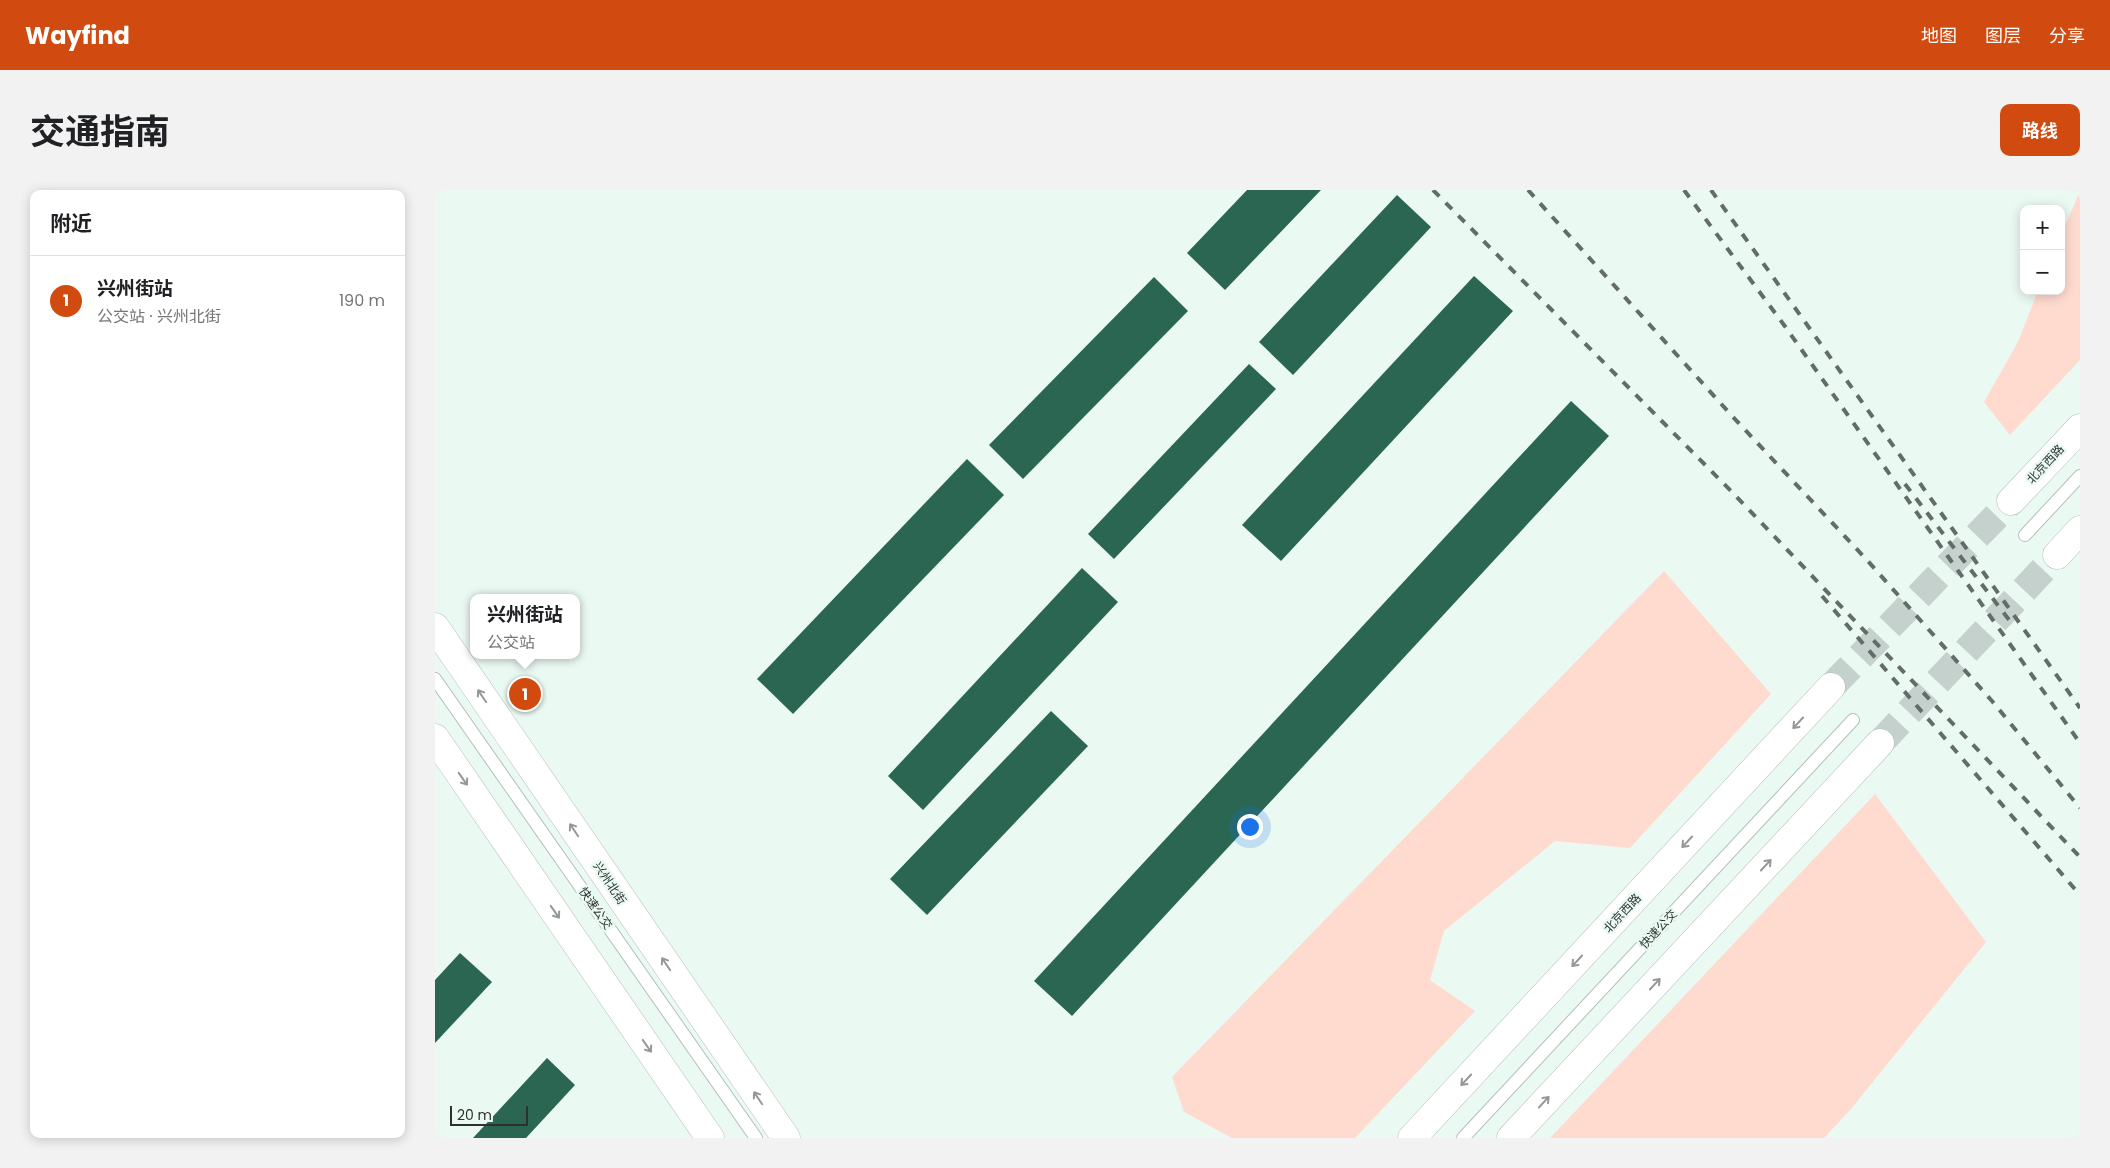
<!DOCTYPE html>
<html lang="zh">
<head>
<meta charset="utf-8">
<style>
  :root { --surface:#fff; --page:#f2f2f2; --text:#202124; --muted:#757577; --line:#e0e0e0; --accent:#d14b10 }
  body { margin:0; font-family:Poppins,"Noto Sans SC",sans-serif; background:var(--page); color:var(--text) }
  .controls { position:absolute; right:15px; top:15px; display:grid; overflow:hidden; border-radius:10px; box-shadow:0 2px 12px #0003 }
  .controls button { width:45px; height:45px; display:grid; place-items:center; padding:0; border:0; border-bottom:1px solid var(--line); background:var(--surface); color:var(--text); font:25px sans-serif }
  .scale { position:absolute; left:15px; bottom:12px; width:78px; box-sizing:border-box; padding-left:5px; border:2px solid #2d3230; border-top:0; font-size:14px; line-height:18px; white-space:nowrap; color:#2d3230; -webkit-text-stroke:4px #ebf9f3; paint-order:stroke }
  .you { position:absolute; left:814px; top:636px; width:18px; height:18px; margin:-12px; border:4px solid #fff; border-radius:50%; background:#1a73e8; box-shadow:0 0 0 8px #1a73e833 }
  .badge { display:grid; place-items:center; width:32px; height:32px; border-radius:50%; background:var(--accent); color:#fff; font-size:16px; font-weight:700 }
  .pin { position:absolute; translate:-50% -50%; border:2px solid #fff; box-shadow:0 1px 5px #0006 }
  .popup { position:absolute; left:35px; top:404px; width:110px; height:65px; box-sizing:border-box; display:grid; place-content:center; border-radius:10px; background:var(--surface); filter:drop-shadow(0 1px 4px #0005); font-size:16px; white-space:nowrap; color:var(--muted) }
  .popup b { font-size:19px; color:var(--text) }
  .popup::after { content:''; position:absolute; left:50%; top:100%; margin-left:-10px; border:10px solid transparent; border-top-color:var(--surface) }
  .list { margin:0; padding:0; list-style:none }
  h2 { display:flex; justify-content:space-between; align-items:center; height:65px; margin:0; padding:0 20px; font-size:21px }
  h2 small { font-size:16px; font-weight:400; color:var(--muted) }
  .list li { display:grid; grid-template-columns:32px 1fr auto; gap:15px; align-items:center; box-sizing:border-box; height:90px; padding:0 20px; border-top:1px solid var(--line) }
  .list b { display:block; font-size:19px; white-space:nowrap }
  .list p { margin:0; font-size:16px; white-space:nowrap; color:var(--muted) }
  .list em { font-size:16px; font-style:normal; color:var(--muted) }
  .map { position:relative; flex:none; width:1645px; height:948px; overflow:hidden; border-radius:10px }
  header { display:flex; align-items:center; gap:30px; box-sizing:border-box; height:70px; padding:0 25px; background:var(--accent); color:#fff }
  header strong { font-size:24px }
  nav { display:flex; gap:28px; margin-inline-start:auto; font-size:18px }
  .intro { display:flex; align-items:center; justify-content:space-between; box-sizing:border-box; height:120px; padding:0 30px }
  h1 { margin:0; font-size:35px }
  .button { padding:12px 22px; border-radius:10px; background:var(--accent); color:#fff; font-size:18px; font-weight:700 }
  main { display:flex; gap:30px; padding:0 30px }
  aside { flex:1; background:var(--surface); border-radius:10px; box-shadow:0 2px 12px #0003 }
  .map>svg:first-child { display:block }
</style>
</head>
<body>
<header>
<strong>Wayfind</strong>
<nav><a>地图</a><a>图层</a><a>分享</a></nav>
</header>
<div class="intro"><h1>交通指南</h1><a class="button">路线</a></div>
<main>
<aside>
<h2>附近<small></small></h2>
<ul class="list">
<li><span class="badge">1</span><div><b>兴州街站</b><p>公交站 · 兴州北街</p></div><em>190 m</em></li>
</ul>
</aside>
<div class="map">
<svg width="1645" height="948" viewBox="0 0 1645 948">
  <rect width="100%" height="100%" fill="#ebf9f3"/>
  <g fill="#ffdbcf">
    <polygon points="1645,1 1645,170 1575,245 1549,212 1583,152 1603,101 1626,101 1626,45"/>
    <polygon points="1229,381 1336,504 1195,658 1120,651 1009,741 995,790 1040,821 920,948 797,948 749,922 737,887"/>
    <polygon points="1440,604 1551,752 1416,919 1389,948 1115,948"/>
  </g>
  <g fill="#2a6652">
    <polygon points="812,0 886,0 790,100 752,63"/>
    <polygon points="962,5 996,37 858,185 824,152"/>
    <polygon points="1039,86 1078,121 846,371 807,335"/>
    <polygon points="719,87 753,121 588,289 554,255"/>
    <polygon points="814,174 841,199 679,369 653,344"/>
    <polygon points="1136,211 1174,246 637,826 599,791"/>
    <polygon points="532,269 569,305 358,524 322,489"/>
    <polygon points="647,378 683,412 488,620 453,586"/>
    <polygon points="616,521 653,556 492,725 455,689"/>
    <polygon points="25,763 57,792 0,853 0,790"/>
    <polygon points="112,868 140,895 91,948 38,948"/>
  </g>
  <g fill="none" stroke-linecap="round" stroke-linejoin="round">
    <g stroke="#c5d1cc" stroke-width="28" stroke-dasharray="28 14" stroke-linecap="butt">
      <polyline points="1396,497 1576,311"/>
      <polyline points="1445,553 1622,365"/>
    </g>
    <g stroke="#b3c0bb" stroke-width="14">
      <g id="service">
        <polyline points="1590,345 1645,286"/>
        <polyline points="0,489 321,948"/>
        <polyline points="1028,948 1418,530"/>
      </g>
    </g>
    <g stroke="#b3c0bb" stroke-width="29">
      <g id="secondary">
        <polyline points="0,437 351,948"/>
        <polyline points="0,548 275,948"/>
      </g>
    </g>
    <g stroke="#b3c0bb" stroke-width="29">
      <g id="primary">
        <polyline points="1576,311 1645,238"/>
        <polyline points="1622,365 1645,340"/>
        <polyline points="977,948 1396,497"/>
        <polyline points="1076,948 1445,553"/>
      </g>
    </g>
    <use href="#service" stroke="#fff" stroke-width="12"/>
    <use href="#secondary" stroke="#fff" stroke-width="28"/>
    <use href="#primary" stroke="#fff" stroke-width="28"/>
    <g stroke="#646c69" stroke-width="4" stroke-dasharray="9 9" stroke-linecap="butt">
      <polyline points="998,0 1297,302 1645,667"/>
      <polyline points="1093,0 1298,227 1432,370 1557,511 1645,618"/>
      <polyline points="1249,0 1349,135 1645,553"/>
      <polyline points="1276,0 1645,518"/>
      <polyline points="1470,294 1578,435"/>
      <polyline points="1387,406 1645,705"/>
    </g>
  </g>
  <defs><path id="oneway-shaft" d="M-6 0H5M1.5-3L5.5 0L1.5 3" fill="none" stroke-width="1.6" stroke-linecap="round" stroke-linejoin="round" transform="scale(1.25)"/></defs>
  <g stroke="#969898">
    <use href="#oneway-shaft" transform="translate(47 506) rotate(-124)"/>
    <use href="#oneway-shaft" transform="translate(1363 533) rotate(133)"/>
    <use href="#oneway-shaft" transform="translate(28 589) rotate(55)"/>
    <use href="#oneway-shaft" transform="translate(139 640) rotate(-124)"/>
    <use href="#oneway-shaft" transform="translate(1252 652) rotate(133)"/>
    <use href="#oneway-shaft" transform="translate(1331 675) rotate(-47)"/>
    <use href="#oneway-shaft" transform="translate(120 722) rotate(55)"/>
    <use href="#oneway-shaft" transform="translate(1142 771) rotate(133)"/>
    <use href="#oneway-shaft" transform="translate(231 774) rotate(-124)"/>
    <use href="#oneway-shaft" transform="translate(1220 794) rotate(-47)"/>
    <use href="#oneway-shaft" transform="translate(212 856) rotate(55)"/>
    <use href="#oneway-shaft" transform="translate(1031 890) rotate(133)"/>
    <use href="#oneway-shaft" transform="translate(323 908) rotate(-124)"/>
    <use href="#oneway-shaft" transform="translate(1109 912) rotate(-47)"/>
  </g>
  <g text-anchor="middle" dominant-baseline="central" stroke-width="5" stroke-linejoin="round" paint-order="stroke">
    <g font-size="12" fill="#2d3230" stroke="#ebf9f3">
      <text transform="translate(1610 274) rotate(-47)">北京西路</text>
      <text transform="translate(175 693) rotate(56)">兴州北街</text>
      <text transform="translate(161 718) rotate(55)">快速公交</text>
      <text transform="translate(1187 723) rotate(-47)">北京西路</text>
      <text transform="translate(1223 739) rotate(-47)">快速公交</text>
    </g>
  </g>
</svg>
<div class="controls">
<button>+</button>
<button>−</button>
</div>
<div class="scale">20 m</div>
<div class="you"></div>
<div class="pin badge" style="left:90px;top:504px">1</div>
<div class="popup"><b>兴州街站</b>公交站</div>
</div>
</main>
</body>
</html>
